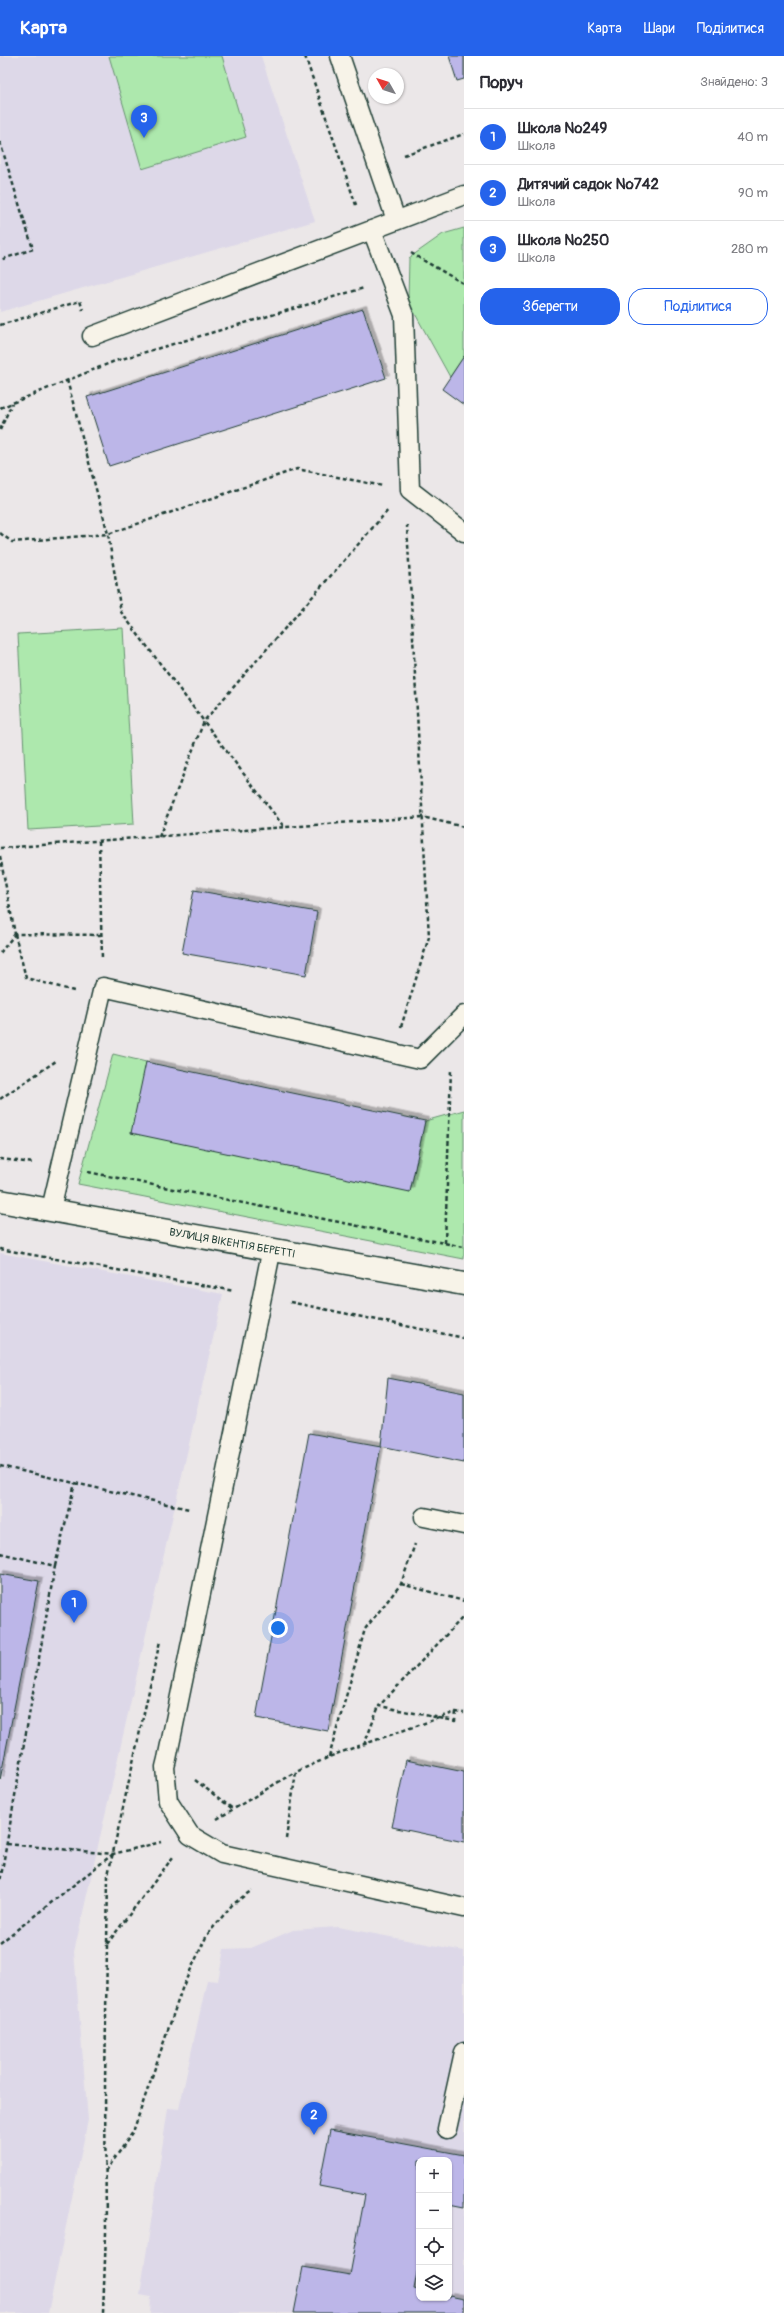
<!DOCTYPE html>
<html lang="uk">
<head>
<meta charset="utf-8">
<style>
  :root { --surface:#fff; --page:#f2f2f3; --text:#2b2b33; --muted:#7c7c81; --line:#e1e1e2; --accent:#2563eb }
  body { margin:0; font-family:Pangolin,sans-serif; background:var(--page); color:var(--text) }
  .controls { position:absolute; right:12px; bottom:12px; display:grid; overflow:hidden; border-radius:8px; box-shadow:0 1px 3px #0004 }
  .controls button { width:36px; height:36px; display:grid; place-items:center; padding:0; border:0; border-bottom:1px solid var(--line); background:var(--surface); color:var(--text); font:20px sans-serif }
  .compass { position:absolute; left:368px; top:12px; width:36px; height:36px; border-radius:50%; background:var(--surface); box-shadow:0 1px 3px #0004; rotate:309deg }
  .you { position:absolute; left:278px; top:1572px; width:14px; height:14px; margin:-10px; border:3px solid #fff; border-radius:50%; background:#1a73e8; box-shadow:0 0 0 6px #1a73e833 }
  .badge { display:grid; place-items:center; width:26px; height:26px; border-radius:50%; background:var(--accent); color:#fff; font-size:13px; font-weight:700 }
  .pin { position:absolute; translate:-50% -33px; filter:drop-shadow(0 1px 2px #0008) }
  .pin::after { content:''; position:absolute; top:21px; width:14px; height:12px; background:inherit; clip-path:polygon(0 0,100% 0,50% 100%) }
  .list { margin:0; padding:0; list-style:none }
  h2 { display:flex; justify-content:space-between; align-items:center; height:52px; margin:0; padding:0 16px; font-size:17px }
  h2 small { font-size:13px; font-weight:400; color:var(--muted) }
  .list li { display:grid; grid-template-columns:26px 1fr auto; gap:12px; align-items:center; box-sizing:border-box; height:56px; padding:0 16px; border-top:1px solid var(--line) }
  .list b { display:block; font-size:15px; white-space:nowrap }
  .list p { margin:0; font-size:13px; white-space:nowrap; color:var(--muted) }
  .list em { font-size:13px; font-style:normal; color:var(--muted) }
  .actions { display:flex; gap:8px; padding:12px 16px }
  .actions a { flex:1; padding:9px 0; border:1px solid var(--accent); border-radius:16px; text-align:center; font-size:14px; color:var(--accent) }
  .actions .main { background:var(--accent); color:#fff }
  .icon { flex:none; width:22px; height:22px; fill:none; stroke:currentColor; stroke-width:2; stroke-linecap:round; stroke-linejoin:round }
  .map { position:relative; flex:none; width:464px; height:2257px; overflow:hidden }
  header { display:flex; align-items:center; gap:24px; box-sizing:border-box; height:56px; padding:0 20px; background:var(--accent); color:#fff }
  header strong { font-size:19px }
  nav { display:flex; gap:22px; margin-inline-start:auto; font-size:14px }
  main { display:flex }
  aside { flex:1; background:var(--surface) }
  .map>svg:first-child { display:block }
</style>
</head>
<body>
<header>
<strong>Карта</strong>
<nav><a>Карта</a><a>Шари</a><a>Поділитися</a></nav>
</header>
<main>
<div class="map">
<svg width="464" height="2257" viewBox="0 0 464 2257">
  <defs>
    <filter id="shadow"><feDropShadow dx="3.5" dy="-3.5" stdDeviation="0" flood-color="#0004"/></filter>
  </defs>
  <rect width="100%" height="100%" fill="#ebe7e8"/>
  <filter id="ink" filterUnits="userSpaceOnUse"><feTurbulence type="fractalNoise" baseFrequency=".025" numOctaves="2"/><feDisplacementMap in="SourceGraphic" scale="8" xChannelSelector="R" yChannelSelector="G"/><feConvolveMatrix kernelMatrix="1 2 1 2 8 2 1 2 1" color-interpolation-filters="sRGB"/></filter>
  <g filter="url(#ink)">
    <g fill="#ddd8e8" fill-rule="evenodd">
      <polygon points="0,0 261,0 315,165 0,256"/>
      <polygon points="0,1197 223,1238 74,1896 88,2064 48,2257 0,2257"/>
      <path d="M338,1871L464,1895V2257H150L151,2241L140,2239L168,2052L179,2053L207,1924L218,1925L224,1893L251,1892L293,1874ZM419,2104H449V2242H419Z"/>
    </g>
    <g fill="#ade8ad" stroke="#669270">
      <polygon points="109,0 222,0 246,81 142,113"/>
      <polygon points="464,172 464,300 450,321 408,245 409,202 443,178"/>
      <polygon points="123,572 134,768 28,774 18,578"/>
      <polygon points="113,998 146,1006 410,1136 425,1065 464,1054 464,1203 78,1128"/>
    </g>
    <g fill="#bcb6e8" stroke="#1f3d34" filter="url(#shadow)">
      <polygon points="449,0 464,0 464,23 457,25"/>
      <polygon points="363,253 386,322 109,410 87,341"/>
      <polygon points="464,300 464,349 442,333"/>
      <polygon points="194,834 317,856 306,919 182,897"/>
      <polygon points="146,1006 425,1065 410,1136 131,1077"/>
      <polygon points="388,1322 464,1337 464,1407 381,1390"/>
      <polygon points="309,1377 381,1390 328,1675 256,1662"/>
      <polygon points="0,1518 39,1525 0,1724"/>
      <polygon points="406,1704 464,1716 464,1786 392,1771"/>
      <polygon points="330,2074 464,2099 464,2151 449,2148 449,2104 419,2104 419,2206 414,2233 419,2234 419,2242 449,2242 449,2240 464,2243 464,2257 294,2257 303,2211 350,2219 365,2139 319,2130"/>
    </g>
    <g fill="none" stroke-linecap="round" stroke-linejoin="round">
      <g stroke="#1f3d34" stroke-width="21">
        <g id="lane">
          <polyline points="340,0 396,164"/>
          <polyline points="372,174 404,259 410,434 464,476"/>
          <polyline points="92,280 464,139"/>
          <polyline points="51,1153 103,931 420,1003 464,959"/>
          <polyline points="272,1192 167,1703 165,1711 168,1745 190,1779 222,1798 464,1852"/>
          <polyline points="424,1461 464,1469"/>
          <polyline points="447,2073 464,1996"/>
        </g>
      </g>
      <g stroke="#1f3d34" stroke-width="25">
        <g id="street">
          <path id="s1" d="M0,1145L464,1228"/>
        </g>
      </g>
      <g stroke="#1f3d34" stroke-width="2.5" stroke-dasharray="4 3" stroke-linecap="butt">
        <polyline points="305,0 356,149"/>
        <polyline points="0,86 33,193 0,204"/>
        <polyline points="404,99 464,78"/>
        <polyline points="411,197 464,228"/>
        <polyline points="0,269 80,245 83,254"/>
        <polyline points="67,324 108,478 297,413 383,430"/>
        <polyline points="0,352 115,305 364,232"/>
        <polyline points="0,374 12,347"/>
        <polyline points="0,477 12,486 108,478 121,556 284,771"/>
        <polyline points="159,781 204,665 389,453"/>
        <polyline points="99,785 102,903"/>
        <polyline points="0,792 422,761 464,771"/>
        <polyline points="0,800 15,878 101,879"/>
        <polyline points="15,878 26,922 74,935"/>
        <polyline points="0,897 15,878"/>
        <polyline points="401,971 429,881 407,469"/>
        <polyline points="0,1043 56,1005"/>
        <polyline points="0,1103 34,1107"/>
        <polyline points="88,1116 464,1191"/>
        <polyline points="445,1187 451,1013"/>
        <polyline points="0,1193 234,1235"/>
        <polyline points="290,1246 464,1282"/>
        <polyline points="0,1410 189,1453"/>
        <polyline points="0,1497 55,1510 0,1826"/>
        <polyline points="55,1510 75,1427"/>
        <polyline points="401,1528 464,1545"/>
        <polyline points="456,1656 455,1665 379,1650 464,1560"/>
        <polyline points="364,1689 379,1650"/>
        <polyline points="329,1701 365,1573 401,1528 415,1488"/>
        <polyline points="195,1724 233,1753"/>
        <polyline points="217,1763 295,1716"/>
        <polyline points="286,1783 296,1716 336,1698 456,1656 464,1657"/>
        <polyline points="7,1788 113,1798 161,1786"/>
        <polyline points="0,1887 113,1798"/>
        <polyline points="107,1888 173,1801"/>
        <polyline points="106,2115 133,2076 183,1930 207,1879 232,1849 252,1834"/>
        <polyline points="103,2257 106,2177 105,2029 108,1819 160,1585"/>
      </g>
      <use href="#lane" stroke="#f7f3e8" stroke-width="18"/>
      <use href="#street" stroke="#f7f3e8" stroke-width="22"/>
    </g>
  </g>
  <g text-anchor="middle" dominant-baseline="central" stroke-width="3.5" stroke-linejoin="round" paint-order="stroke">
    <g font-size="11" fill="#1f3d34" stroke="#f7f3e8">
      <text stroke="none"><textPath href="#s1" startOffset="236">ВУЛИЦЯ ВІКЕНТІЯ БЕРЕТТІ</textPath></text>
    </g>
  </g>
</svg>
<div class="controls">
<button>+</button>
<button>−</button>
<button><svg class="icon" aria-label="locate" viewBox="0 0 24 24"><circle cx="12" cy="12" r="6"/><path d="M12 2v4M12 18v4M2 12h4M18 12h4"/></svg></button>
<button><svg class="icon" aria-label="layers" viewBox="0 0 24 24"><path d="M12 4l9 5-9 5-9-5zM3 14l9 5 9-5"/></svg></button>
</div>
<svg class="compass" viewBox="-18 -18 36 36"><path d="M0-13l5 13h-10z" fill="#e53935"/><path d="M0 13l5-13h-10z" fill="#7c7c81"/></svg>
<div class="you"></div>
<div class="pin badge" style="left:74px;top:1567px">1</div>
<div class="pin badge" style="left:314px;top:2079px">2</div>
<div class="pin badge" style="left:144px;top:82px">3</div>
</div>
<aside>
<h2>Поруч<small>Знайдено: 3</small></h2>
<ul class="list">
<li><span class="badge">1</span><div><b>Школа №249</b><p>Школа</p></div><em>40 m</em></li>
<li><span class="badge">2</span><div><b>Дитячий садок №742</b><p>Школа</p></div><em>90 m</em></li>
<li><span class="badge">3</span><div><b>Школа №250</b><p>Школа</p></div><em>280 m</em></li>
</ul>
<div class="actions"><a class="main">Зберегти</a><a>Поділитися</a></div>
</aside>
</main>
</body>
</html>
